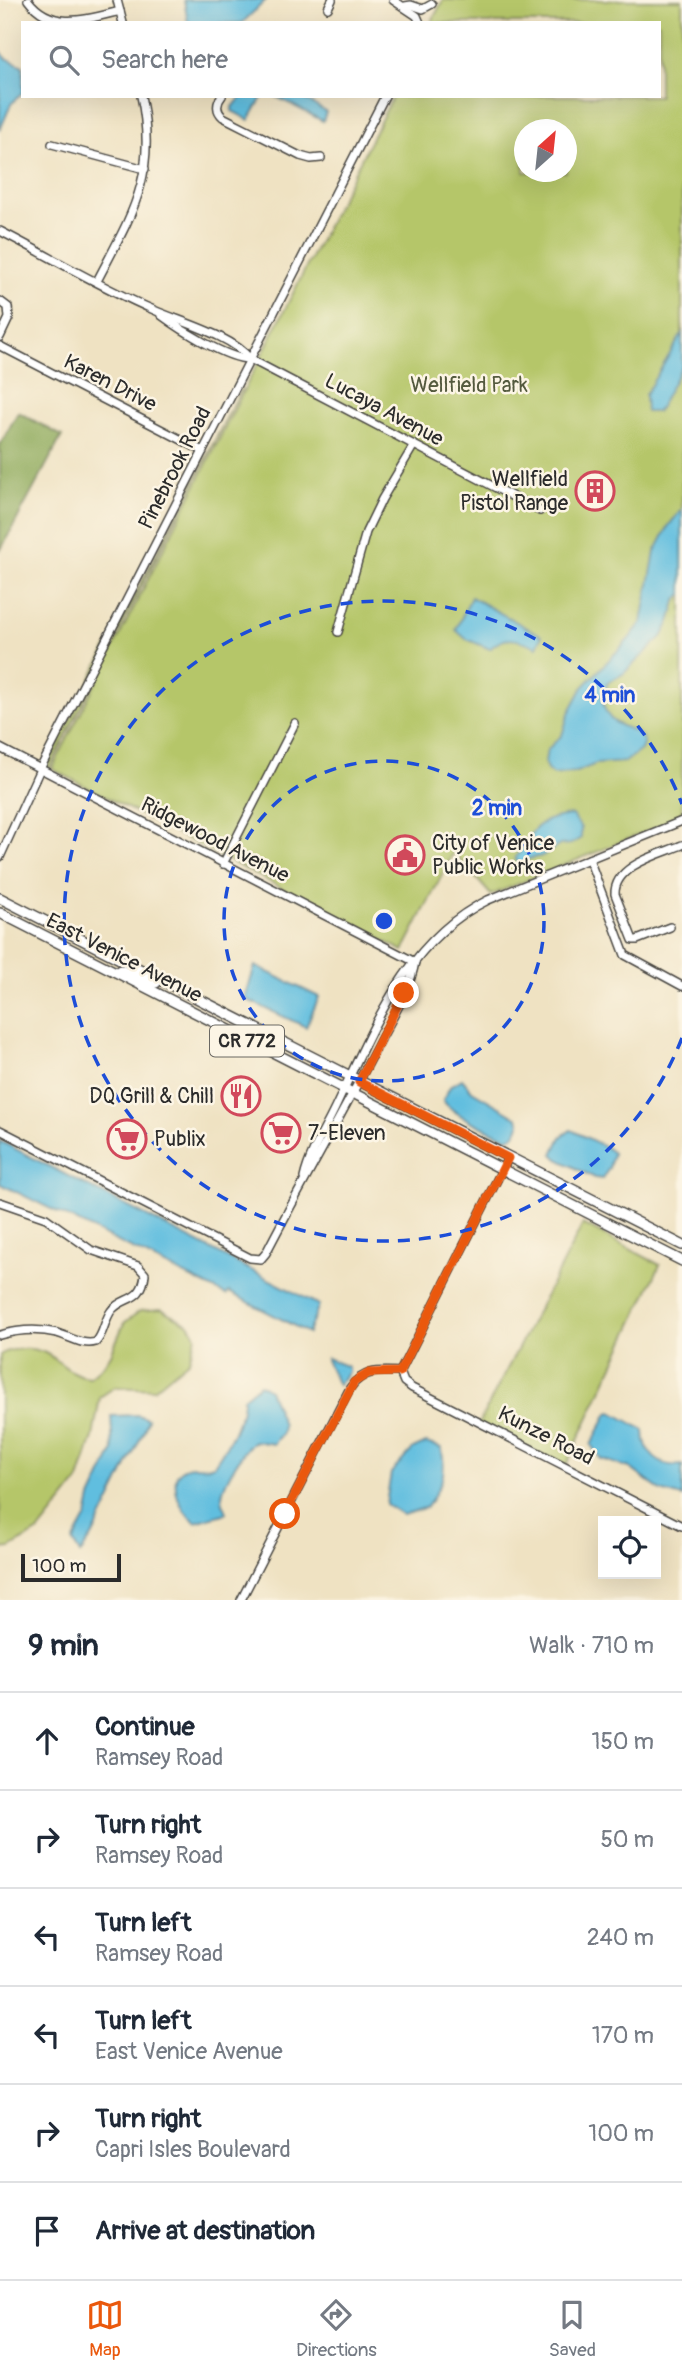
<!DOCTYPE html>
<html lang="en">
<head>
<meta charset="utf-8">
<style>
  :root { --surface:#fff; --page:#f6f6f7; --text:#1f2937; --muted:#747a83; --line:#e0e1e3; --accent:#ea580c }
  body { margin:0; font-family:Pangolin,sans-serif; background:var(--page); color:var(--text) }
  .controls { position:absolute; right:21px; bottom:21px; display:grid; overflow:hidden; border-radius:0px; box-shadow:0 7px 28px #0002 }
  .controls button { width:63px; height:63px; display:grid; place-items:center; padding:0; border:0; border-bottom:2px solid var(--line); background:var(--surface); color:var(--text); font:35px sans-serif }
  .compass { position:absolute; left:514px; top:119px; width:63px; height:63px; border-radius:50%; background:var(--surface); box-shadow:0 7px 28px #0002; rotate:27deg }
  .scale { position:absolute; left:21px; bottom:18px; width:100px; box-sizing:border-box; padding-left:7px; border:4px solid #2b2b2b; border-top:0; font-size:19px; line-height:24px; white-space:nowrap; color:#2b2b2b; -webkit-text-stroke:5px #fcf5e5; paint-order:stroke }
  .stop { position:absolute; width:21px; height:21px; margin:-16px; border:5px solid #ea580c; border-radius:50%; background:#fff }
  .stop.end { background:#ea580c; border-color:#fff; box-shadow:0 2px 7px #0008 }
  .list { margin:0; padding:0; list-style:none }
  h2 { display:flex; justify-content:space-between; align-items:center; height:91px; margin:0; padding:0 28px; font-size:30px }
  h2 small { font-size:23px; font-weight:400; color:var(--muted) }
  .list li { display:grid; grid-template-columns:46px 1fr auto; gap:21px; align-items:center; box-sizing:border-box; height:98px; padding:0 28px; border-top:2px solid var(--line) }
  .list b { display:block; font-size:26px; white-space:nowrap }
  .list p { margin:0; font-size:23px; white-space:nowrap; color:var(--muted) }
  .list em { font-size:23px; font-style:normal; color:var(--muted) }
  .icon { flex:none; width:38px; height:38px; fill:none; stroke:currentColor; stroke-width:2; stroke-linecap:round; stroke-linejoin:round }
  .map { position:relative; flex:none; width:682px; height:1600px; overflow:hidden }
  .search { position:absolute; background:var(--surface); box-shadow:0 7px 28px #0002; left:21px; right:21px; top:21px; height:77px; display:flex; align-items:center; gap:18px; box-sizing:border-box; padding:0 24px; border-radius:0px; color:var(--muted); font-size:26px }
  .sheet { height:679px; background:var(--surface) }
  nav { display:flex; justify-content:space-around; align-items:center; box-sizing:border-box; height:98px; border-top:2px solid var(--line); background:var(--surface); font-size:19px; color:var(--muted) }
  nav a { display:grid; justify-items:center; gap:4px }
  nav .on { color:var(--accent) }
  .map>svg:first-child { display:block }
</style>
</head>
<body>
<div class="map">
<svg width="682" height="1600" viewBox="0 0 682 1600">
  <rect width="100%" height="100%" fill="#fcf5e5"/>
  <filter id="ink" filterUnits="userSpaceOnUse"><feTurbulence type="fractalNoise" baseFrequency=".0143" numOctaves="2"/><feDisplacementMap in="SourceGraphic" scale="14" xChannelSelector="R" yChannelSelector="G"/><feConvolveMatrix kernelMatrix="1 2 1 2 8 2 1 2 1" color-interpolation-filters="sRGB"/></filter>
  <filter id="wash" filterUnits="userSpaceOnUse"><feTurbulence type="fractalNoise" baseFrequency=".00686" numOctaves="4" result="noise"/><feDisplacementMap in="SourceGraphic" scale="28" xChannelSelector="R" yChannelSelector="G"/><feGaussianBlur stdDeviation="1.57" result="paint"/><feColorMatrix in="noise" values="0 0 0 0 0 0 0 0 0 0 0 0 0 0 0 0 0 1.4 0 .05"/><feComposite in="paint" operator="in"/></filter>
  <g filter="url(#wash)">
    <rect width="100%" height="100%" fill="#efe2c2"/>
    <g fill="#b5c669" stroke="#70784a" stroke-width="2" fill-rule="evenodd">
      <path d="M443,0H682V817L491,895L456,855L463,840L461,838L403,951L52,769L393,96H659V23H431ZM524,130H566V172H524Z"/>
      <polygon points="242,388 49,769 44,769"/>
      <polygon points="583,1224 660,1265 565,1468 478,1425"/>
      <path d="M161,1309L189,1324L196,1336L189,1360L154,1389L115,1387L100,1397L93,1437L79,1480L39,1531L10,1548L0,1549V1355C7,1350 13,1350 21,1349C56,1346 61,1375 90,1377L103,1366L111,1354L124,1323L140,1311Z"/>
    </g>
    <polygon fill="#90ab5d" stroke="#5e6b44" stroke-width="2" points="18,412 62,436 0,551 0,445"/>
    <g fill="#61bedf" stroke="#467485" stroke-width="2">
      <polygon points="184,0 266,0 242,23 188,23"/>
      <polygon points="0,50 6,58 23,66 23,92 11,104 0,130"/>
      <polygon points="242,96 263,96 249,120 232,111 232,108"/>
      <polygon points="275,96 299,96 326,112 323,121"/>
      <polygon points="682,334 682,366 657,412 646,412 645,395"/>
      <path d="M682,509V594L676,601L670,622L662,637L623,674L608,682L602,695C605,735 636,721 644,742L641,750L625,762L596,764L576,772L553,775L547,770L545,762L547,750L562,735L569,713L583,687L628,640L642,622L655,552L669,525Z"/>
      <path d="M471,597L542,636L537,647C520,639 504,634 490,649L466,639L456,630Z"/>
      <path d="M572,815L581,828V838L571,844L560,845L542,856L528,859L521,865L515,859C533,831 535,818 572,815Z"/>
      <polygon points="255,966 319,997 306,1027 245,999"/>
      <path d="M462,1079L472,1091L518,1118L520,1124C518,1131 514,1138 506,1137C490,1131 451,1114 443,1100L451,1085Z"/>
      <polygon points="571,1130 604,1146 613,1153 609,1168 602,1179 595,1178 558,1159 553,1154 561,1137"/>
      <polygon points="0,1141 319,1305 308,1333 229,1292 226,1295 0,1184"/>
      <polygon points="327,1358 348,1367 348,1372 338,1385 326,1360"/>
      <path d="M260,1384L269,1390L283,1425L282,1433L273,1444L255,1441C244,1447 221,1486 222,1498C222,1504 226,1508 227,1513L195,1522C192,1517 187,1515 184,1510C177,1499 168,1472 187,1467C196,1464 205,1469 214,1465C226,1448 244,1418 243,1398Z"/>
      <path d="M612,1412L644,1430C644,1454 659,1468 682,1465V1497L661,1491L630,1468L601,1459L591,1445L608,1413Z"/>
      <polygon points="138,1415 148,1419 144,1431 92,1537 80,1554 73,1542 87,1517 91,1498 113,1451 111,1416"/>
      <path d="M426,1443L441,1448C448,1475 441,1485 427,1507L403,1515L386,1504L391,1473L413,1449Z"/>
    </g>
  </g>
  <g filter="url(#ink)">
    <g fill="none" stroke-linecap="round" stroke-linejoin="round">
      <g stroke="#484642" stroke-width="10">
        <g id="minor">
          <path d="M28,0C52,32 88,19 120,11"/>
          <polyline points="117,0 123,23"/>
          <polyline points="393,0 417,16 420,23"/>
          <polyline points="405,6 411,5 423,9 432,4"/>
          <polyline points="328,8 332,0"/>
          <path d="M222,96C216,103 216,111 223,117L300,156L311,159L321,158"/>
          <polyline points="52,144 145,169"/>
          <path d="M0,231C51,257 102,288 154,310C181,322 233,336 250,359L540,511"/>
          <path d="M97,281C132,214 158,175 141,96"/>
          <polyline points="0,301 8,307 9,318 0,337"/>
          <path d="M161,315C180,329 228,360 250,359"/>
          <polyline points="0,346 203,451"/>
          <polyline points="338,632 366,532 382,499 414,445"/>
          <polyline points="0,748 415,962"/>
          <polyline points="0,857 40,769 385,96"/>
          <polyline points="589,859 625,955 682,986"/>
          <polyline points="223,864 295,723"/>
          <path d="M670,927L637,940H633L615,894C614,865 661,854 682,845"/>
          <path d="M0,1130L250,1258L261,1259L266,1253C302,1183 342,1115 378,1045C391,1019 410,991 415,962"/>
          <path d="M304,1178C310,1152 326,1128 337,1104C373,1028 407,939 488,900L682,821"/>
          <path d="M0,1202L46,1218L91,1250L138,1266L145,1274C142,1304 123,1295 111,1311C104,1321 104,1334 96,1342C83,1346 70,1337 57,1333C39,1329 18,1330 0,1335"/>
          <polyline points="400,1372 404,1382 412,1388 682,1526"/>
          <polyline points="400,1372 508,1158"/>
          <path d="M241,1600L350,1388C363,1369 380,1371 400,1372"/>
        </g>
      </g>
      <g stroke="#484642" stroke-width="12">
        <g id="major">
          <polyline points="0,898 682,1245"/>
          <polyline points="0,913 682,1261"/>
          <polyline points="120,970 156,983"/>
        </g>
      </g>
      <use href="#minor" stroke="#fff" stroke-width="7"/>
      <use href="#major" stroke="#fff" stroke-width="9"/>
    </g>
  </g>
  <g fill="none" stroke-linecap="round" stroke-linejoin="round" filter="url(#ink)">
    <polyline stroke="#ea580c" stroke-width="9" points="285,1514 354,1382 369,1373 400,1372 508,1158 359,1082 404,993"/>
  </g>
  <g fill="none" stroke="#1d4ed8" stroke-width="3.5" stroke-dasharray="12 9">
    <circle cx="384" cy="921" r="160"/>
    <path d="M682 1038A320 320 0 1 1 682 804"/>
  </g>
  <defs>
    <g id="building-ring" transform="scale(2.0125)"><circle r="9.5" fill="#fcf5e5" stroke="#d1495b" stroke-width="1.5"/><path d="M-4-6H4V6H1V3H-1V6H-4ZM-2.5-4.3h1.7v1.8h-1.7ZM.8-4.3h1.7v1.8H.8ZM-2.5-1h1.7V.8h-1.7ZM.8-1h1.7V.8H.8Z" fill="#d1495b"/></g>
    <g id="civic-ring" transform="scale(2.0125)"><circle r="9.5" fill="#fcf5e5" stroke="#d1495b" stroke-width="1.5"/><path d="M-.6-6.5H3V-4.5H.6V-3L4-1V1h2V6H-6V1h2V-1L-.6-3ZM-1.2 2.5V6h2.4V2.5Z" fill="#d1495b"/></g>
    <g id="restaurant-ring" transform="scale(2.0125)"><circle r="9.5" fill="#fcf5e5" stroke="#d1495b" stroke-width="1.5"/><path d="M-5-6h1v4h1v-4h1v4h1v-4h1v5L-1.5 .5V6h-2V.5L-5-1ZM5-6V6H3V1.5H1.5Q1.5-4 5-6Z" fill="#d1495b"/></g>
    <g id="supermarket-ring" transform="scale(2.0125)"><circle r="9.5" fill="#fcf5e5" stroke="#d1495b" stroke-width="1.5"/><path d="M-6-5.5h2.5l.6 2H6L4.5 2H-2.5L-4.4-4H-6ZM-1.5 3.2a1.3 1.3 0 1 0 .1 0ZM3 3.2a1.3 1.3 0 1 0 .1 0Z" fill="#d1495b"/></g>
  </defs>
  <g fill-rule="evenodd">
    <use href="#building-ring" x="595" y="491"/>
    <use href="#civic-ring" x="405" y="855"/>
    <use href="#restaurant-ring" x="241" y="1096"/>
    <use href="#supermarket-ring" x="281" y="1133"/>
    <use href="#supermarket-ring" x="127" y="1139"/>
  </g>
  <g text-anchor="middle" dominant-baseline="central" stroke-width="5" stroke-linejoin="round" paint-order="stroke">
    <rect fill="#fcf5e5" stroke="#6a6863" stroke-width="2" x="210" y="1025.5" width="74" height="31" rx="5"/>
    <g font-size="19" font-weight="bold" fill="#2b2b2b">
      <text x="247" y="1041">CR 772</text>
    </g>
    <g font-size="21" fill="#2b2b2b" stroke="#fcf5e5">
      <text transform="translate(110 383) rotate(27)">Karen Drive</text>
      <text transform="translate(384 410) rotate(28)">Lucaya Avenue</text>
      <text transform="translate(175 468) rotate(-63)">Pinebrook Road</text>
      <text transform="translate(215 840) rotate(27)">Ridgewood Avenue</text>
      <text transform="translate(124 958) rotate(27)">East Venice Avenue</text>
      <text transform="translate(546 1436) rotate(27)">Kunze Road</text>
    </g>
    <g font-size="21" fill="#545a3e" stroke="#fcf5e5">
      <text x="469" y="385">Wellfield Park</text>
    </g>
    <g font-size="21" fill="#2b2b2b" stroke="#fcf5e5" text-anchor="start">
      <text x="568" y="479" text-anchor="end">Wellfield<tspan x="568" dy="24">Pistol Range</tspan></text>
      <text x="432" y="843">City of Venice<tspan x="432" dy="24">Public Works</tspan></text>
      <text x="214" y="1096" text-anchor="end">DQ Grill &amp; Chill</text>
      <text x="308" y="1133">7-Eleven</text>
      <text x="154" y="1139">Publix</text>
    </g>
  </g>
  <circle cx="384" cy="921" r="10" fill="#1d4ed8" stroke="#fcf5e5" stroke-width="3.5"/>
  <g font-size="21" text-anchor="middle" font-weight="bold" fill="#1d4ed8" stroke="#fcf5e5" stroke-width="5" stroke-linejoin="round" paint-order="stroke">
    <text x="610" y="702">4 min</text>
    <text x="497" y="815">2 min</text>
  </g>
</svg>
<div class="controls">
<button><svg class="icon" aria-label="locate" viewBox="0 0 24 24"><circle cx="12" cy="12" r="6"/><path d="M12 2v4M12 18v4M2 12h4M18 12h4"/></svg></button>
</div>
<svg class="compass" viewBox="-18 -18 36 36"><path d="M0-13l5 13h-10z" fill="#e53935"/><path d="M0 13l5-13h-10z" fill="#747a83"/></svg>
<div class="scale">100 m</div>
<div class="stop" style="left:285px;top:1514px"></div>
<div class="stop end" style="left:404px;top:993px"></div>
<div class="search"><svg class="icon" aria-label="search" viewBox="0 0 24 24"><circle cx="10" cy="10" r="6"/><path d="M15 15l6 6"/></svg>Search here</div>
</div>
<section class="sheet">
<h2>9 min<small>Walk · 710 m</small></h2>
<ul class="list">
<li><svg class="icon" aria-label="ahead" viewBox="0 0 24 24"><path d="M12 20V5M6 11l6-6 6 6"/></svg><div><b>Continue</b><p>Ramsey Road</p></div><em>150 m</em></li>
<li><svg class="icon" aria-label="right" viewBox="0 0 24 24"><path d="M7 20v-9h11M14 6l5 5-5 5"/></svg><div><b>Turn right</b><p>Ramsey Road</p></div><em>50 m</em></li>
<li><svg class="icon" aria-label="left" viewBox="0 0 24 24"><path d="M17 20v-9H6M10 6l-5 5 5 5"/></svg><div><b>Turn left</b><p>Ramsey Road</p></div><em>240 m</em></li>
<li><svg class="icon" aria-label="left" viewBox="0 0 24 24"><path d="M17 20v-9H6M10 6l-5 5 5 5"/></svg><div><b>Turn left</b><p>East Venice Avenue</p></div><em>170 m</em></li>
<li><svg class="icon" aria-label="right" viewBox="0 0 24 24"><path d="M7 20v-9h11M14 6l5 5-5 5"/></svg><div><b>Turn right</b><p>Capri Isles Boulevard</p></div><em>100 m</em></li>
<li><svg class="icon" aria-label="arrive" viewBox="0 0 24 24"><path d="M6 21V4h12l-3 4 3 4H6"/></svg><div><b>Arrive at destination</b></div></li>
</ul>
</section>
<nav>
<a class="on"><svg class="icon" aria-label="map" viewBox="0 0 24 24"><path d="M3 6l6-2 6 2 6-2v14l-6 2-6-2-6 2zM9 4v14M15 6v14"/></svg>Map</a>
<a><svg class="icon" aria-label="directions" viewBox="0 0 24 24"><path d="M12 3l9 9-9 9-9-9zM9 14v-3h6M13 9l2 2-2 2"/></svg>Directions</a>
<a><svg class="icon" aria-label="saved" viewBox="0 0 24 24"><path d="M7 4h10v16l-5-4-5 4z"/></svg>Saved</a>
</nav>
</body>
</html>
